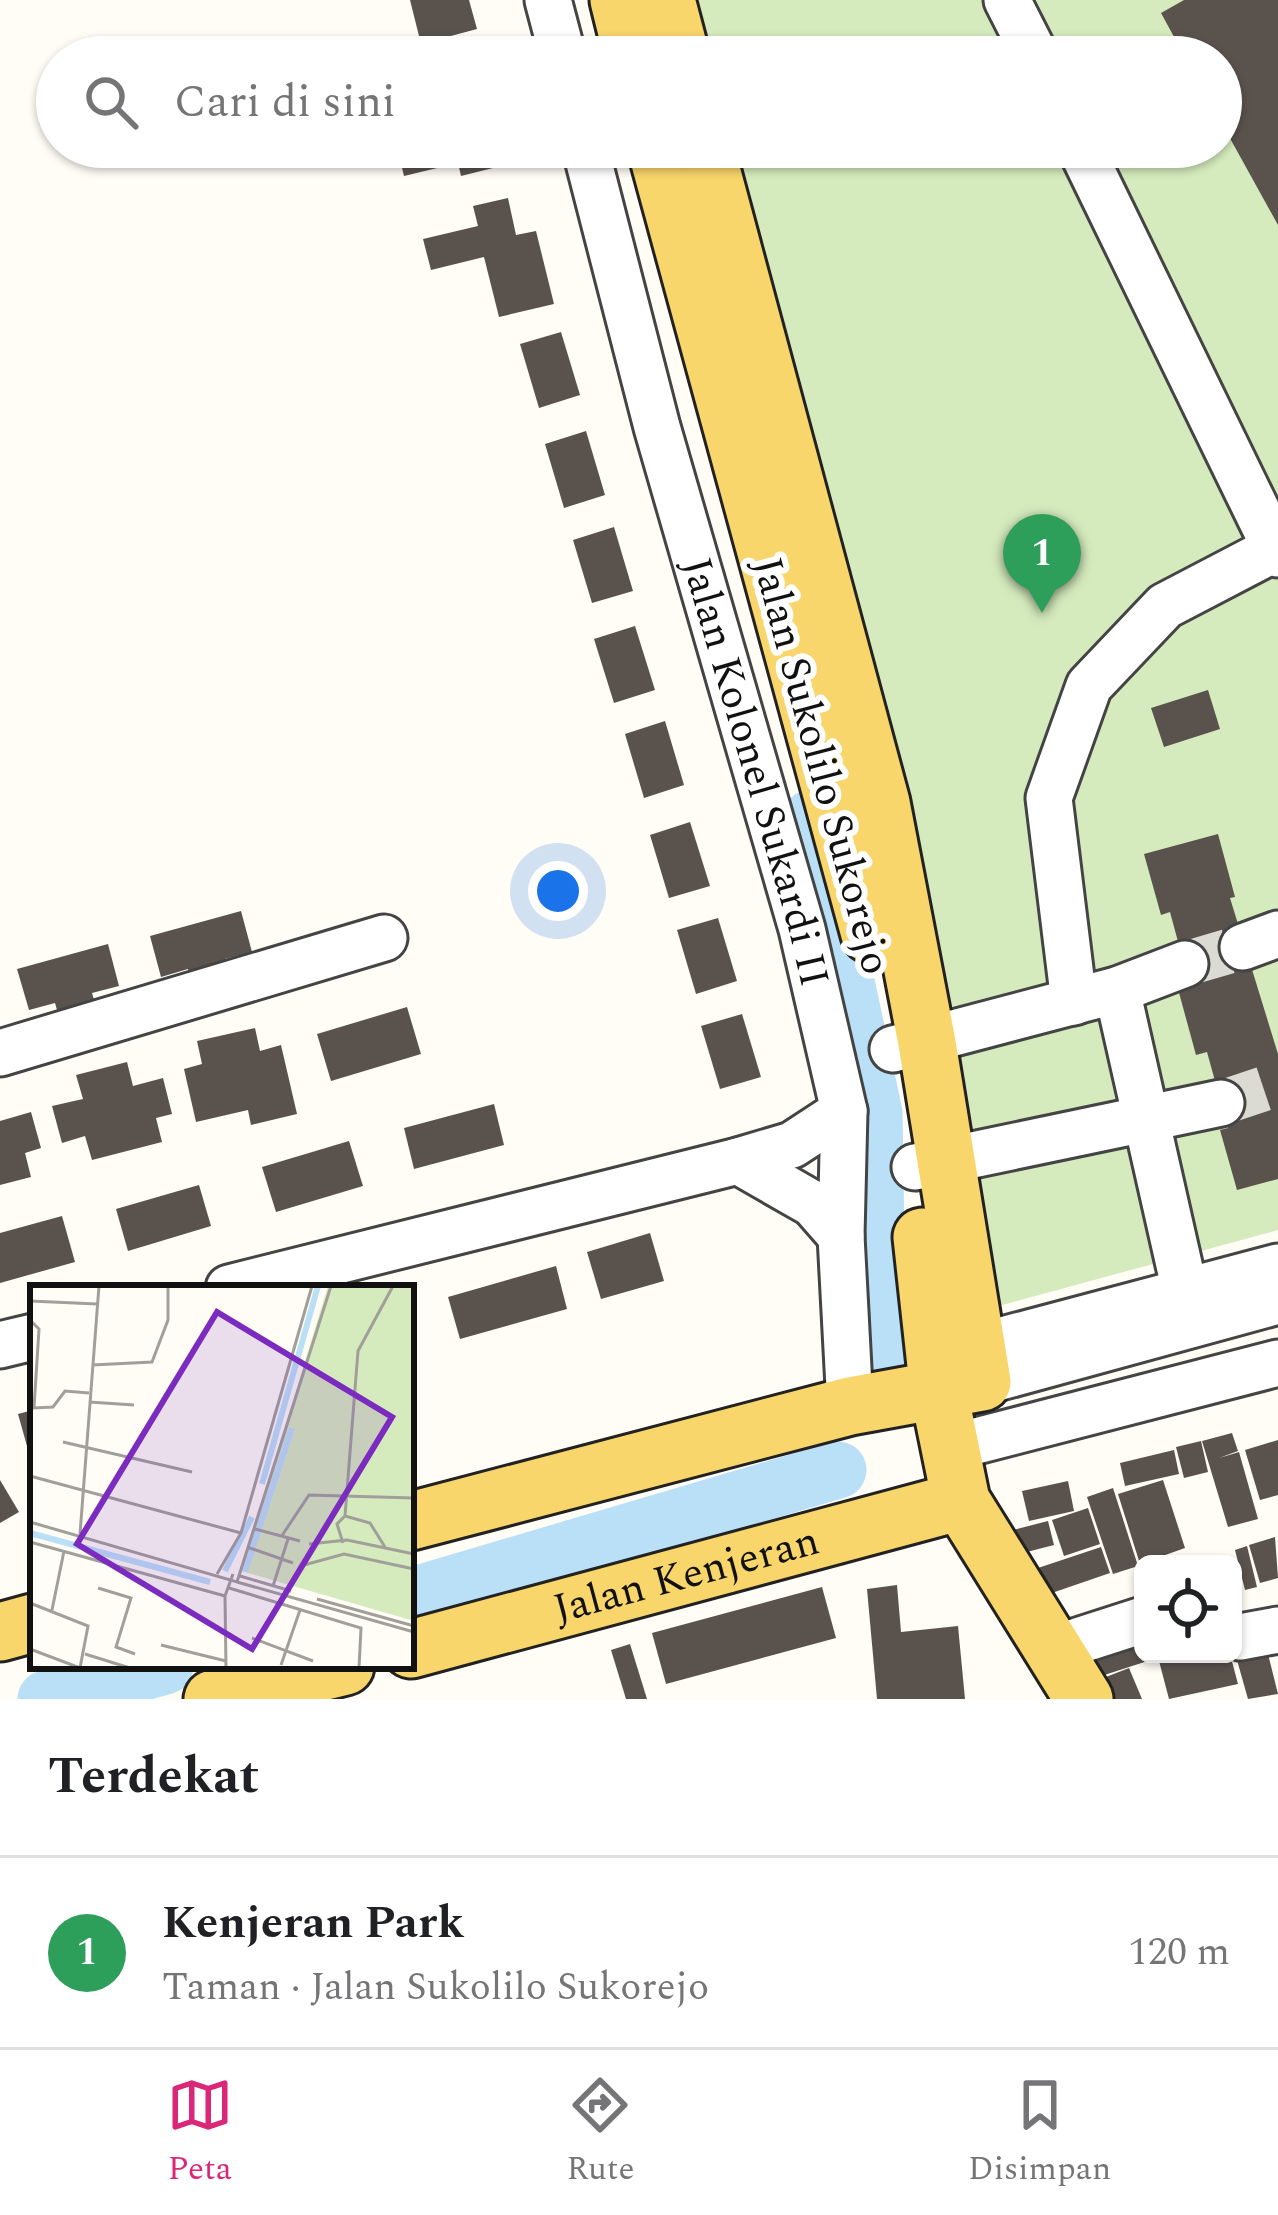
<!DOCTYPE html>
<html lang="id">
<head>
<meta charset="utf-8">
<style>
  :root { --surface:#fff; --page:#f2f2f2; --text:#202124; --muted:#757577; --line:#e0e0e0; --accent:#db2777 }
  body { margin:0; font-family:Spectral,serif; background:var(--page); color:var(--text) }
  .controls { position:absolute; right:36px; bottom:36px; display:grid; overflow:hidden; border-radius:18px; box-shadow:0 3px 9px #0004 }
  .controls button { width:108px; height:108px; display:grid; place-items:center; padding:0; border:0; border-bottom:3px solid var(--line); background:var(--surface); color:var(--text); font:60px sans-serif }
  .you { position:absolute; left:558px; top:891px; width:42px; height:42px; margin:-30px; border:9px solid #fff; border-radius:50%; background:#1a73e8; box-shadow:0 0 0 18px #1a73e833 }
  .badge { display:grid; place-items:center; width:78px; height:78px; border-radius:50%; background:var(--accent); color:#fff; font-size:39px; font-weight:700 }
  .pin { position:absolute; translate:-50% -99px; filter:drop-shadow(0 3px 6px #0008) }
  .pin::after { content:''; position:absolute; top:63px; width:42px; height:36px; background:inherit; clip-path:polygon(0 0,100% 0,50% 100%) }
  .list { margin:0; padding:0; list-style:none }
  h2 { display:flex; justify-content:space-between; align-items:center; height:156px; margin:0; padding:0 48px; font-size:51px }
  h2 small { font-size:39px; font-weight:400; color:var(--muted) }
  .list li { display:grid; grid-template-columns:78px 1fr auto; gap:36px; align-items:center; box-sizing:border-box; height:192px; padding:0 48px; border-top:3px solid var(--line) }
  .list b { display:block; font-size:45px; white-space:nowrap }
  .list p { margin:0; font-size:39px; white-space:nowrap; color:var(--muted) }
  .list em { font-size:39px; font-style:normal; color:var(--muted) }
  .icon { flex:none; width:66px; height:66px; fill:none; stroke:currentColor; stroke-width:2; stroke-linecap:round; stroke-linejoin:round }
  .map { position:relative; flex:none; width:1278px; height:1699px; overflow:hidden }
  .search { position:absolute; background:var(--surface); box-shadow:0 3px 9px #0004; left:36px; right:36px; top:36px; height:132px; display:flex; align-items:center; gap:30px; box-sizing:border-box; padding:0 42px; border-radius:66px; color:var(--muted); font-size:45px }
  .sheet { height:348px; background:var(--surface) }
  nav { display:flex; justify-content:space-around; align-items:center; box-sizing:border-box; height:168px; border-top:3px solid var(--line); background:var(--surface); font-size:33px; color:var(--muted) }
  nav a { display:grid; justify-items:center; gap:6px }
  nav .on { color:var(--accent) }
  .map>svg:first-child { display:block }
</style>
</head>
<body>
<div class="map">
<svg width="1278" height="1699" viewBox="0 0 1278 1699">
  <rect width="100%" height="100%" fill="#fffdf5"/>
  <polygon fill="#d5ebbd" points="646,0 1278,0 1278,1230 969,1314 685,147 1221,147 1221,57 661,57"/>
  <g fill="none" stroke-linecap="round" stroke-linejoin="round">
    <g stroke="#b9e0f7" stroke-width="57">
      <polyline points="811,818 874,1113 878,1365"/>
      <polyline points="411,1596 838,1470"/>
      <polyline points="46,1699 165,1666"/>
    </g>
  </g>
  <g fill="#5a524d">
    <polygon points="410,0 469,0 477,29 421,44"/>
    <polygon points="1184,0 1278,0 1278,225 1221,122 1221,57 1185,57 1161,13"/>
    <polygon points="397,147 488,147 493,168 461,176 458,163 404,176"/>
    <polygon points="508,198 516,235 536,231 554,304 499,317 484,257 431,270 423,239 478,226 473,206"/>
    <polygon points="561,332 580,395 539,408 520,344"/>
    <polygon points="586,431 605,495 564,508 545,444"/>
    <polygon points="614,527 633,591 592,603 573,540"/>
    <polygon points="635,626 655,690 614,703 594,639"/>
    <polygon points="1208,690 1220,729 1164,747 1151,708"/>
    <polygon points="665,721 684,785 644,798 625,734"/>
    <polygon points="690,822 710,886 669,898 650,835"/>
    <polygon points="1218,834 1235,897 1230,898 1278,1054 1278,1179 1237,1190 1220,1130 1228,1128 1207,1052 1196,1055 1178,989 1190,986 1170,912 1161,915 1144,854"/>
    <polygon points="241,911 252,952 225,959 231,980 194,990 188,969 161,977 150,936"/>
    <polygon points="718,918 737,981 696,994 677,930"/>
    <polygon points="108,944 119,986 92,993 98,1013 61,1024 55,1003 29,1010 17,969"/>
    <polygon points="407,1007 421,1054 331,1081 317,1034"/>
    <polygon points="742,1014 761,1077 720,1089 701,1026"/>
    <polygon points="255,1028 260,1051 281,1045 297,1114 251,1125 248,1110 196,1122 184,1069 202,1064 197,1041"/>
    <polygon points="127,1062 133,1086 163,1078 172,1114 156,1118 162,1142 92,1160 85,1136 62,1143 52,1106 83,1099 76,1075"/>
    <polygon points="494,1104 504,1145 414,1169 404,1128"/>
    <polygon points="31,1112 41,1148 25,1153 31,1177 0,1185 0,1121"/>
    <polygon points="349,1141 363,1186 276,1212 262,1167"/>
    <polygon points="199,1185 211,1226 128,1251 116,1209"/>
    <polygon points="62,1216 75,1262 0,1283 0,1233"/>
    <polygon points="650,1233 664,1281 601,1299 587,1252"/>
    <polygon points="556,1266 567,1309 460,1339 448,1297"/>
    <polygon points="33,1410 33,1464 32,1464 18,1414"/>
    <polygon points="1232,1433 1238,1451 1219,1458 1239,1452 1258,1519 1228,1527 1202,1441"/>
    <polygon points="1278,1440 1278,1495 1260,1500 1245,1450"/>
    <polygon points="1201,1441 1208,1472 1184,1478 1176,1447"/>
    <polygon points="1174,1450 1179,1474 1125,1486 1120,1463"/>
    <polygon points="0,1480 19,1512 0,1523"/>
    <polygon points="1163,1480 1185,1548 1140,1564 1118,1494"/>
    <polygon points="1068,1481 1074,1511 1029,1521 1022,1491"/>
    <polygon points="1113,1488 1138,1566 1113,1574 1087,1497"/>
    <polygon points="1088,1508 1100,1544 1064,1556 1052,1520"/>
    <polygon points="1048,1521 1054,1545 1019,1554 1013,1530"/>
    <polygon points="1275,1537 1278,1578 1260,1583 1249,1545"/>
    <polygon points="1247,1546 1257,1587 1245,1590 1235,1550"/>
    <polygon points="1101,1547 1110,1573 1046,1595 1038,1568"/>
    <polygon points="897,1585 901,1632 958,1626 965,1699 877,1699 867,1589"/>
    <polygon points="822,1587 836,1638 666,1684 652,1633"/>
    <polygon points="1143,1627 1143,1654 1166,1655 1089,1680 1079,1649"/>
    <polygon points="1264,1638 1278,1694 1248,1699 1233,1646"/>
    <polygon points="630,1644 647,1699 626,1699 611,1650"/>
    <polygon points="1187,1654 1230,1654 1238,1684 1169,1699 1159,1661"/>
    <polygon points="1129,1668 1142,1699 1114,1699 1106,1677"/>
  </g>
  <g fill="none" stroke-linecap="round" stroke-linejoin="round">
    <g stroke="#dbdad3" stroke-width="45" stroke-dasharray="45 22" stroke-linecap="butt">
      <polyline points="1185,964 1243,947"/>
      <polyline points="1221,1103 1278,1084"/>
    </g>
    <g stroke="#444" stroke-width="51">
      <g id="minor">
        <polyline points="548,0 563,57"/>
        <polyline points="1007,0 1036,57"/>
        <path id="s1" d="M585,147L657,427L802,929L844,1111L841,1236L850,1406"/>
        <polyline points="1080,147 1278,554"/>
        <polyline points="1243,947 1278,934"/>
        <polyline points="1117,990 1185,1291"/>
        <polyline points="1074,1002 1049,798 1089,686 1165,606 1278,547"/>
        <polyline points="893,1049 1117,990 1185,964"/>
        <polyline points="0,1053 384,938"/>
        <polyline points="738,1161 813,1204 841,1236"/>
        <polyline points="915,1167 1221,1103"/>
        <polyline points="229,1288 738,1161 792,1145 844,1111"/>
        <polyline points="0,1345 33,1337"/>
        <polyline points="976,1347 1278,1267"/>
        <polyline points="982,1382 1278,1301"/>
        <polyline points="949,1448 1278,1363"/>
        <polyline points="1240,1637 1278,1630"/>
        <polyline points="1053,1649 1143,1620"/>
      </g>
    </g>
    <g stroke="#222" stroke-width="63">
      <g id="major">
        <polyline points="619,0 633,57"/>
        <polyline points="666,0 681,57"/>
        <polyline points="656,147 870,934"/>
        <polyline points="922,1237 939,1393 961,1501 1084,1699"/>
        <polyline points="411,1521 850,1406 982,1382 927,1043 881,803 705,147"/>
        <polyline points="0,1632 33,1623"/>
        <path id="s2" d="M411,1649L961,1501"/>
        <polyline points="213,1699 345,1666"/>
      </g>
    </g>
    <use href="#minor" stroke="#fff" stroke-width="45"/>
    <use href="#major" stroke="#f9d66b" stroke-width="57"/>
  </g>
  <g text-anchor="middle" dominant-baseline="central" stroke-width="12" stroke-linejoin="round" paint-order="stroke">
    <g font-size="42" fill="#111" stroke="#fff">
      <text transform="translate(821 766) rotate(75)">Jalan Sukolilo Sukorejo</text>
      <text stroke="none"><textPath href="#s1" startOffset="648">Jalan Kolonel Sukardi II</textPath></text>
      <text stroke="none"><textPath href="#s2" startOffset="285">Jalan Kenjeran</textPath></text>
    </g>
  </g>
  <g transform="translate(30 1285)">
    <rect width="384" height="384" fill="#fffdf5"/>
    <path d="M298,1H384V336L211,286Z" fill="#d5ebbd"/>
    <path fill="none" stroke="#b9e0f7" stroke-width="6" d="M232,199L288,1M0,248L180,297M195,286L222,232M215,286L262,143"/>
    <path fill="none" stroke="#a09f9a" stroke-width="3" d="M0,16L67,19M0,35L9,44L4,123L23,122L35,106L59,108M62,80L122,77L138,35V1M59,117L104,120M33,157L162,187M0,191L211,248M315,231L328,66L363,1M0,237L207,297L301,1M225,244L270,256M50,249L69,1M251,252L279,210L384,213M0,257L195,311M313,258L307,239L315,231L340,238L355,262M279,259L317,255L384,269M217,262L263,278M274,280L314,269L384,284M187,289L211,248L282,1M210,291L261,306M207,297L384,347M243,301L258,254M68,303L101,313L86,362L105,369M199,303L331,343L329,383M287,314L384,341M0,318L58,341L50,383L0,364M22,325L34,266M222,353L283,376M131,360L196,376M55,369L100,383M251,380L270,325M196,383L195,311L203,289"/>
    <path fill="#7b2cbf" fill-opacity="0.15" stroke="#7b2cbf" stroke-width="6" d="M187,27L362,132L222,364L47,259Z"/>
    <rect width="384" height="384" fill="none" stroke="#111" stroke-width="6"/>
  </g>
</svg>
<div class="controls">
<button><svg class="icon" aria-label="locate" viewBox="0 0 24 24"><circle cx="12" cy="12" r="6"/><path d="M12 2v4M12 18v4M2 12h4M18 12h4"/></svg></button>
</div>
<div class="you"></div>
<div class="pin badge" style="left:1042px;top:613px;background:#2e9e5b">1</div>
<div class="search"><svg class="icon" aria-label="search" viewBox="0 0 24 24"><circle cx="10" cy="10" r="6"/><path d="M15 15l6 6"/></svg>Cari di sini</div>
</div>
<section class="sheet">
<h2>Terdekat<small></small></h2>
<ul class="list">
<li><span class="badge" style="background:#2e9e5b">1</span><div><b>Kenjeran Park</b><p>Taman · Jalan Sukolilo Sukorejo</p></div><em>120 m</em></li>
</ul>
</section>
<nav>
<a class="on"><svg class="icon" aria-label="map" viewBox="0 0 24 24"><path d="M3 6l6-2 6 2 6-2v14l-6 2-6-2-6 2zM9 4v14M15 6v14"/></svg>Peta</a>
<a><svg class="icon" aria-label="directions" viewBox="0 0 24 24"><path d="M12 3l9 9-9 9-9-9zM9 14v-3h6M13 9l2 2-2 2"/></svg>Rute</a>
<a><svg class="icon" aria-label="saved" viewBox="0 0 24 24"><path d="M7 4h10v16l-5-4-5 4z"/></svg>Disimpan</a>
</nav>
</body>
</html>
